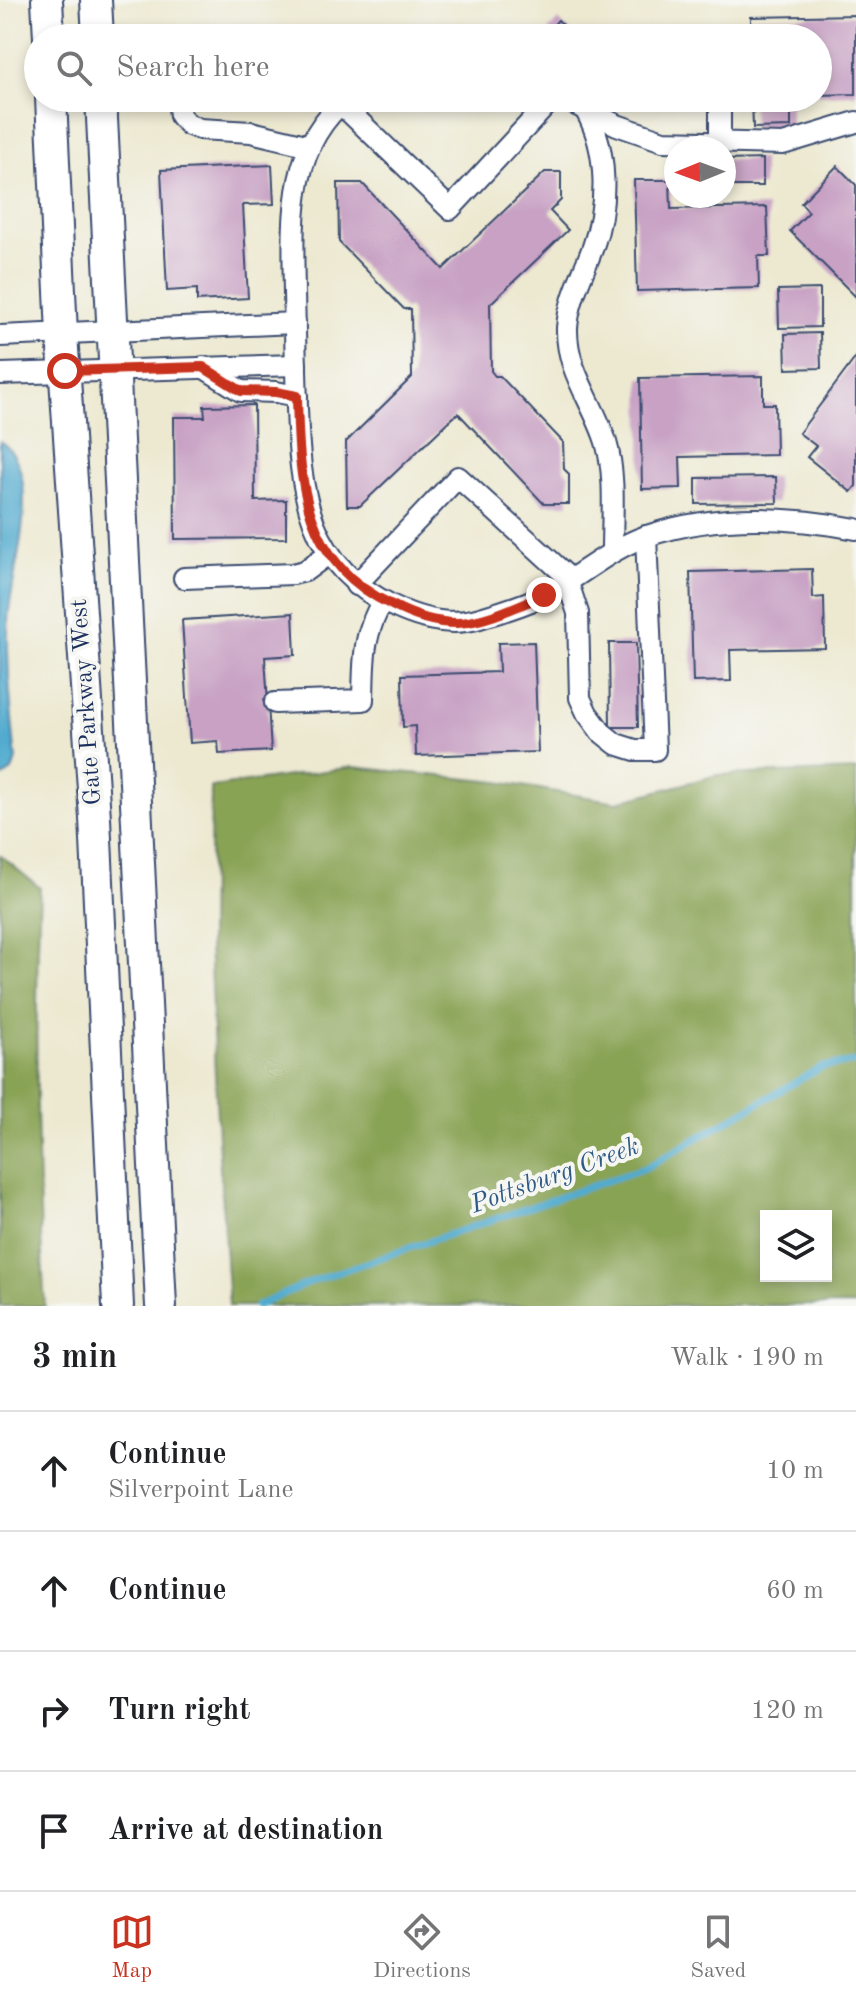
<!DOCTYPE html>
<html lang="en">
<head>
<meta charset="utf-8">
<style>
  :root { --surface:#fff; --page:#f6f6f6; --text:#202124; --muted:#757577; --line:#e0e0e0; --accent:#c8321e }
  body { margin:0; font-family:"Old Standard TT",serif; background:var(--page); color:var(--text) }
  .controls { position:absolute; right:24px; bottom:24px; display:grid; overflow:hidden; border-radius:0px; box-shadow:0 4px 12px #0003 }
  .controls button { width:72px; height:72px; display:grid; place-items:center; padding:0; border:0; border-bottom:2px solid var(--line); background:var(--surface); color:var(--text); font:40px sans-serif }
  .compass { position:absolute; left:664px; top:136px; width:72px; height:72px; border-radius:50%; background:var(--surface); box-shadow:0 4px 12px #0003; rotate:269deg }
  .stop { position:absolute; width:24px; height:24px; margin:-18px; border:6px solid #c8321e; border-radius:50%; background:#fff }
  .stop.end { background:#c8321e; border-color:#fff; box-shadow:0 2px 8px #0008 }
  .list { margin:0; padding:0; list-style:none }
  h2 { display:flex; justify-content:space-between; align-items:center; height:104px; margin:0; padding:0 32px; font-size:34px }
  h2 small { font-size:26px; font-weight:400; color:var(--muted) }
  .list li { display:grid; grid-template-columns:52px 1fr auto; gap:24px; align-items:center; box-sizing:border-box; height:120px; padding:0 32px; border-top:2px solid var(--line) }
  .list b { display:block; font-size:30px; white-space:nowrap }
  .list p { margin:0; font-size:26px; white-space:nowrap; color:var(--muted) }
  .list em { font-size:26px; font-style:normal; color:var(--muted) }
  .icon { flex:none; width:44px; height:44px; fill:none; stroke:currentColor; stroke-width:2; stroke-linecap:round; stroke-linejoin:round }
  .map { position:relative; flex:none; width:856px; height:1306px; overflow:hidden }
  .search { position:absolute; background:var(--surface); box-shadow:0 4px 12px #0003; left:24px; right:24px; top:24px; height:88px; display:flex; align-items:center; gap:20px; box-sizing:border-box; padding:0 28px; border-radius:44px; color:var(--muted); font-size:30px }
  .sheet { height:584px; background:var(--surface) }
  nav { display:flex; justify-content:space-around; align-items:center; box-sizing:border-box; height:112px; border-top:2px solid var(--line); background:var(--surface); font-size:22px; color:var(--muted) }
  nav a { display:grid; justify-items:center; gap:4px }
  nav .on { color:var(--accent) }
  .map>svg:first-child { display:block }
</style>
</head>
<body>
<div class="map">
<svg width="856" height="1306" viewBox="0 0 856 1306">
  <rect width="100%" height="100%" fill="#f6f6f2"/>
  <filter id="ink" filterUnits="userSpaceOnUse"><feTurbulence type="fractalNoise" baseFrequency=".0125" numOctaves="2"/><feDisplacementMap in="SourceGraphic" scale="16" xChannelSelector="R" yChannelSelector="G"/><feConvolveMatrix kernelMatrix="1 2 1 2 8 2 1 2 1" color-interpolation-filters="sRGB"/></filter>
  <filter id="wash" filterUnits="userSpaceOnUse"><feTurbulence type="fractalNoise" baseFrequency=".006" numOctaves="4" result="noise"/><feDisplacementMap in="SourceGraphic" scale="32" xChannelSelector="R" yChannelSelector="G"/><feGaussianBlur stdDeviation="1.8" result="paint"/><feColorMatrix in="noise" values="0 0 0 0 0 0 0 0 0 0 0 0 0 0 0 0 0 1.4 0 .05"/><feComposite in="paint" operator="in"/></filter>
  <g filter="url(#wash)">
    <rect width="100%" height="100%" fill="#ede9d1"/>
    <g fill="#89a355" stroke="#52695a" stroke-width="2" fill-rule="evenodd">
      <path d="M353,767L498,782L617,802L717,775L856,770V1305L229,1306L218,1139L209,942L211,787ZM766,1216H826V1276H766Z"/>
      <path d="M0,855L40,888C34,1027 36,1167 45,1306H0Z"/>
    </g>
    <path fill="#51abcf" stroke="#366d96" stroke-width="2" d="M0,441C48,471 9,578 8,623C7,669 11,714 16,759L12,771L0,779Z"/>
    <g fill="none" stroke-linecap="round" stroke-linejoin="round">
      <polyline stroke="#51abcf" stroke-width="7" points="257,1306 315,1280 645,1168 822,1067 856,1062"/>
    </g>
    <g id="blocks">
      <g fill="#c8a1c4">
        <polygon points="856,15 856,94 818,95 818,38 751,38 751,17"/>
        <polygon points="558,20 577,38 542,38"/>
        <polygon points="752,98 791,98 791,127 753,128"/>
        <polygon points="763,159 763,186 724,186 724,160"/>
        <polygon points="272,165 274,204 243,205 248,298 197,301 197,289 167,291 161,170"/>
        <polygon points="837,166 856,185 856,297 790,231 809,212 801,203"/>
        <polygon points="545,172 561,172 561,200 550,211 568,230 490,304 491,371 495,376 500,376 563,442 564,469 569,474 569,504 544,504 458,413 360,506 347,506 346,442 412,377 411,309 404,309 339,242 338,183 362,183 443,269"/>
        <polygon points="634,180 670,180 671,209 767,207 769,256 758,256 759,288 637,291"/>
        <polygon points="820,289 820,327 779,328 778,290"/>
        <polygon points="820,333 821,368 786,369 785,334"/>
        <polygon points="856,357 856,486 851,492 807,457 816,446 799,433"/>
        <polygon points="763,376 763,404 775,404 776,455 680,457 681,488 642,489 640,378"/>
        <polygon points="254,405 255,501 286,500 286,538 175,539 174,417 205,417 204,406"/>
        <polygon points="776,477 777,503 696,504 696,478"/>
        <polygon points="812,569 813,598 824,597 825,648 730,650 731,681 693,682 690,572"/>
        <polygon points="293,613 295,655 265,657 271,751 219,754 218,741 190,743 182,620"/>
        <polygon points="534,642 538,752 416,756 415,726 403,727 402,675 499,672 498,643"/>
        <polygon points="609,643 636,643 638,727 610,727"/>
      </g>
    </g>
  </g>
  <g filter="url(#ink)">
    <use href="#blocks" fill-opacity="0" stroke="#3a4b6f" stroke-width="2"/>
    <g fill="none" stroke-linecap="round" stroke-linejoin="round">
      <g stroke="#3a4b6f" stroke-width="24">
        <g id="street">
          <polyline points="178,98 180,116 189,125 200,129 251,132 310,146"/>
          <polyline points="331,98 341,104 450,209 553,98"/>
          <path d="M348,98C287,145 293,224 294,293C295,331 296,370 297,408C300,493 308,566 393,606C420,619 451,627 480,618C501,612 523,605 543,596C579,578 608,549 647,536C714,513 788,516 856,529"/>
          <polyline points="562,98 617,125 663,141 783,144 856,122"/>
          <polyline points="720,98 720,144"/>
          <path d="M586,111C608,150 608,205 593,247C583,274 569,299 567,328C566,371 594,403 606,442C616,475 612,516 612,551"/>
          <polyline points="0,336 295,323"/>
          <polyline points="203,367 241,391 276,392 297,396"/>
          <polyline points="0,374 296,365"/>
          <polyline points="184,578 293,574 305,571 328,554"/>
          <polyline points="567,580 578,613 580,698 587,713 601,732 616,744 635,750 655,750 646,536"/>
          <polyline points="356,585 458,477 569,578"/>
          <path d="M275,703L363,700C364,662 362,635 383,601"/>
        </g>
      </g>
      <g stroke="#3a4b6f" stroke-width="34">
        <g id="secondary">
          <polyline points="47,0 49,38"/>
          <polyline points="96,0 98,38"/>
          <polyline points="51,98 62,334 95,818 118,1306"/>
          <polyline points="101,98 161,1306"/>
        </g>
      </g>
      <use href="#street" stroke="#fff" stroke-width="20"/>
      <use href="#secondary" stroke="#fff" stroke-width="30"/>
    </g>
  </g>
  <g fill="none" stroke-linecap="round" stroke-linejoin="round" filter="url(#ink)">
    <path stroke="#c8321e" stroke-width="10" d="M65,371L203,367L241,391L276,392L297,396C299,484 303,563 392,605C411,615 435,623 457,623C486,622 517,606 544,595"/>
  </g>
  <g text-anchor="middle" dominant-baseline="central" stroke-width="8" stroke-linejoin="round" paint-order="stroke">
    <g font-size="24" fill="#1b2f5e" stroke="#f6f6f2">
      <text transform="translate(87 702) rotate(-94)">Gate Parkway West</text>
    </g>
    <g font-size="26" font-style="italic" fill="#2e5a86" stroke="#f6f6f2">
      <text transform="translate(555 1176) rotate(-20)">Pottsburg Creek</text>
    </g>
  </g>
</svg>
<div class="controls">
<button><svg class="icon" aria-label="layers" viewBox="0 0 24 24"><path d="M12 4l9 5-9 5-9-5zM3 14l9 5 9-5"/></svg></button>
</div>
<svg class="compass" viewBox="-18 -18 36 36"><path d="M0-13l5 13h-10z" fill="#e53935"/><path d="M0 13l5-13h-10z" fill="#757577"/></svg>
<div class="stop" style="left:65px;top:371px"></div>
<div class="stop end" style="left:544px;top:595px"></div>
<div class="search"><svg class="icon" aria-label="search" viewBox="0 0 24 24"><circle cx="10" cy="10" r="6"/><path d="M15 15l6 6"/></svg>Search here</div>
</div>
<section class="sheet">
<h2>3 min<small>Walk · 190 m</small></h2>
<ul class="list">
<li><svg class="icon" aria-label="ahead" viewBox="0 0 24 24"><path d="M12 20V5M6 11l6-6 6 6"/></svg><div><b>Continue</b><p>Silverpoint Lane</p></div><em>10 m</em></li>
<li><svg class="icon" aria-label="ahead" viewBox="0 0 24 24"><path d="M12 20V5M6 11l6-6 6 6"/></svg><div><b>Continue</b></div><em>60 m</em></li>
<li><svg class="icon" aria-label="right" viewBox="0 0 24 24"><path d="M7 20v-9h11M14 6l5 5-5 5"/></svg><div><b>Turn right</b></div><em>120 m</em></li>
<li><svg class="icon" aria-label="arrive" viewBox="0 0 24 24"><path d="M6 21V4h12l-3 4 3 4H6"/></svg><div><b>Arrive at destination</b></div></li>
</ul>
</section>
<nav>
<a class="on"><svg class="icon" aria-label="map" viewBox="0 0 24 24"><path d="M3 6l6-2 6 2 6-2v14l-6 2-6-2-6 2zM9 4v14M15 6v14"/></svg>Map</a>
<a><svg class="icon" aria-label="directions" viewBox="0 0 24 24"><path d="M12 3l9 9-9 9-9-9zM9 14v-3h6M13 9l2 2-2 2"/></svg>Directions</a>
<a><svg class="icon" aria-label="saved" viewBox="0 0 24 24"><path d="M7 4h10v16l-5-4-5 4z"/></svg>Saved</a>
</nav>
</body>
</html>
